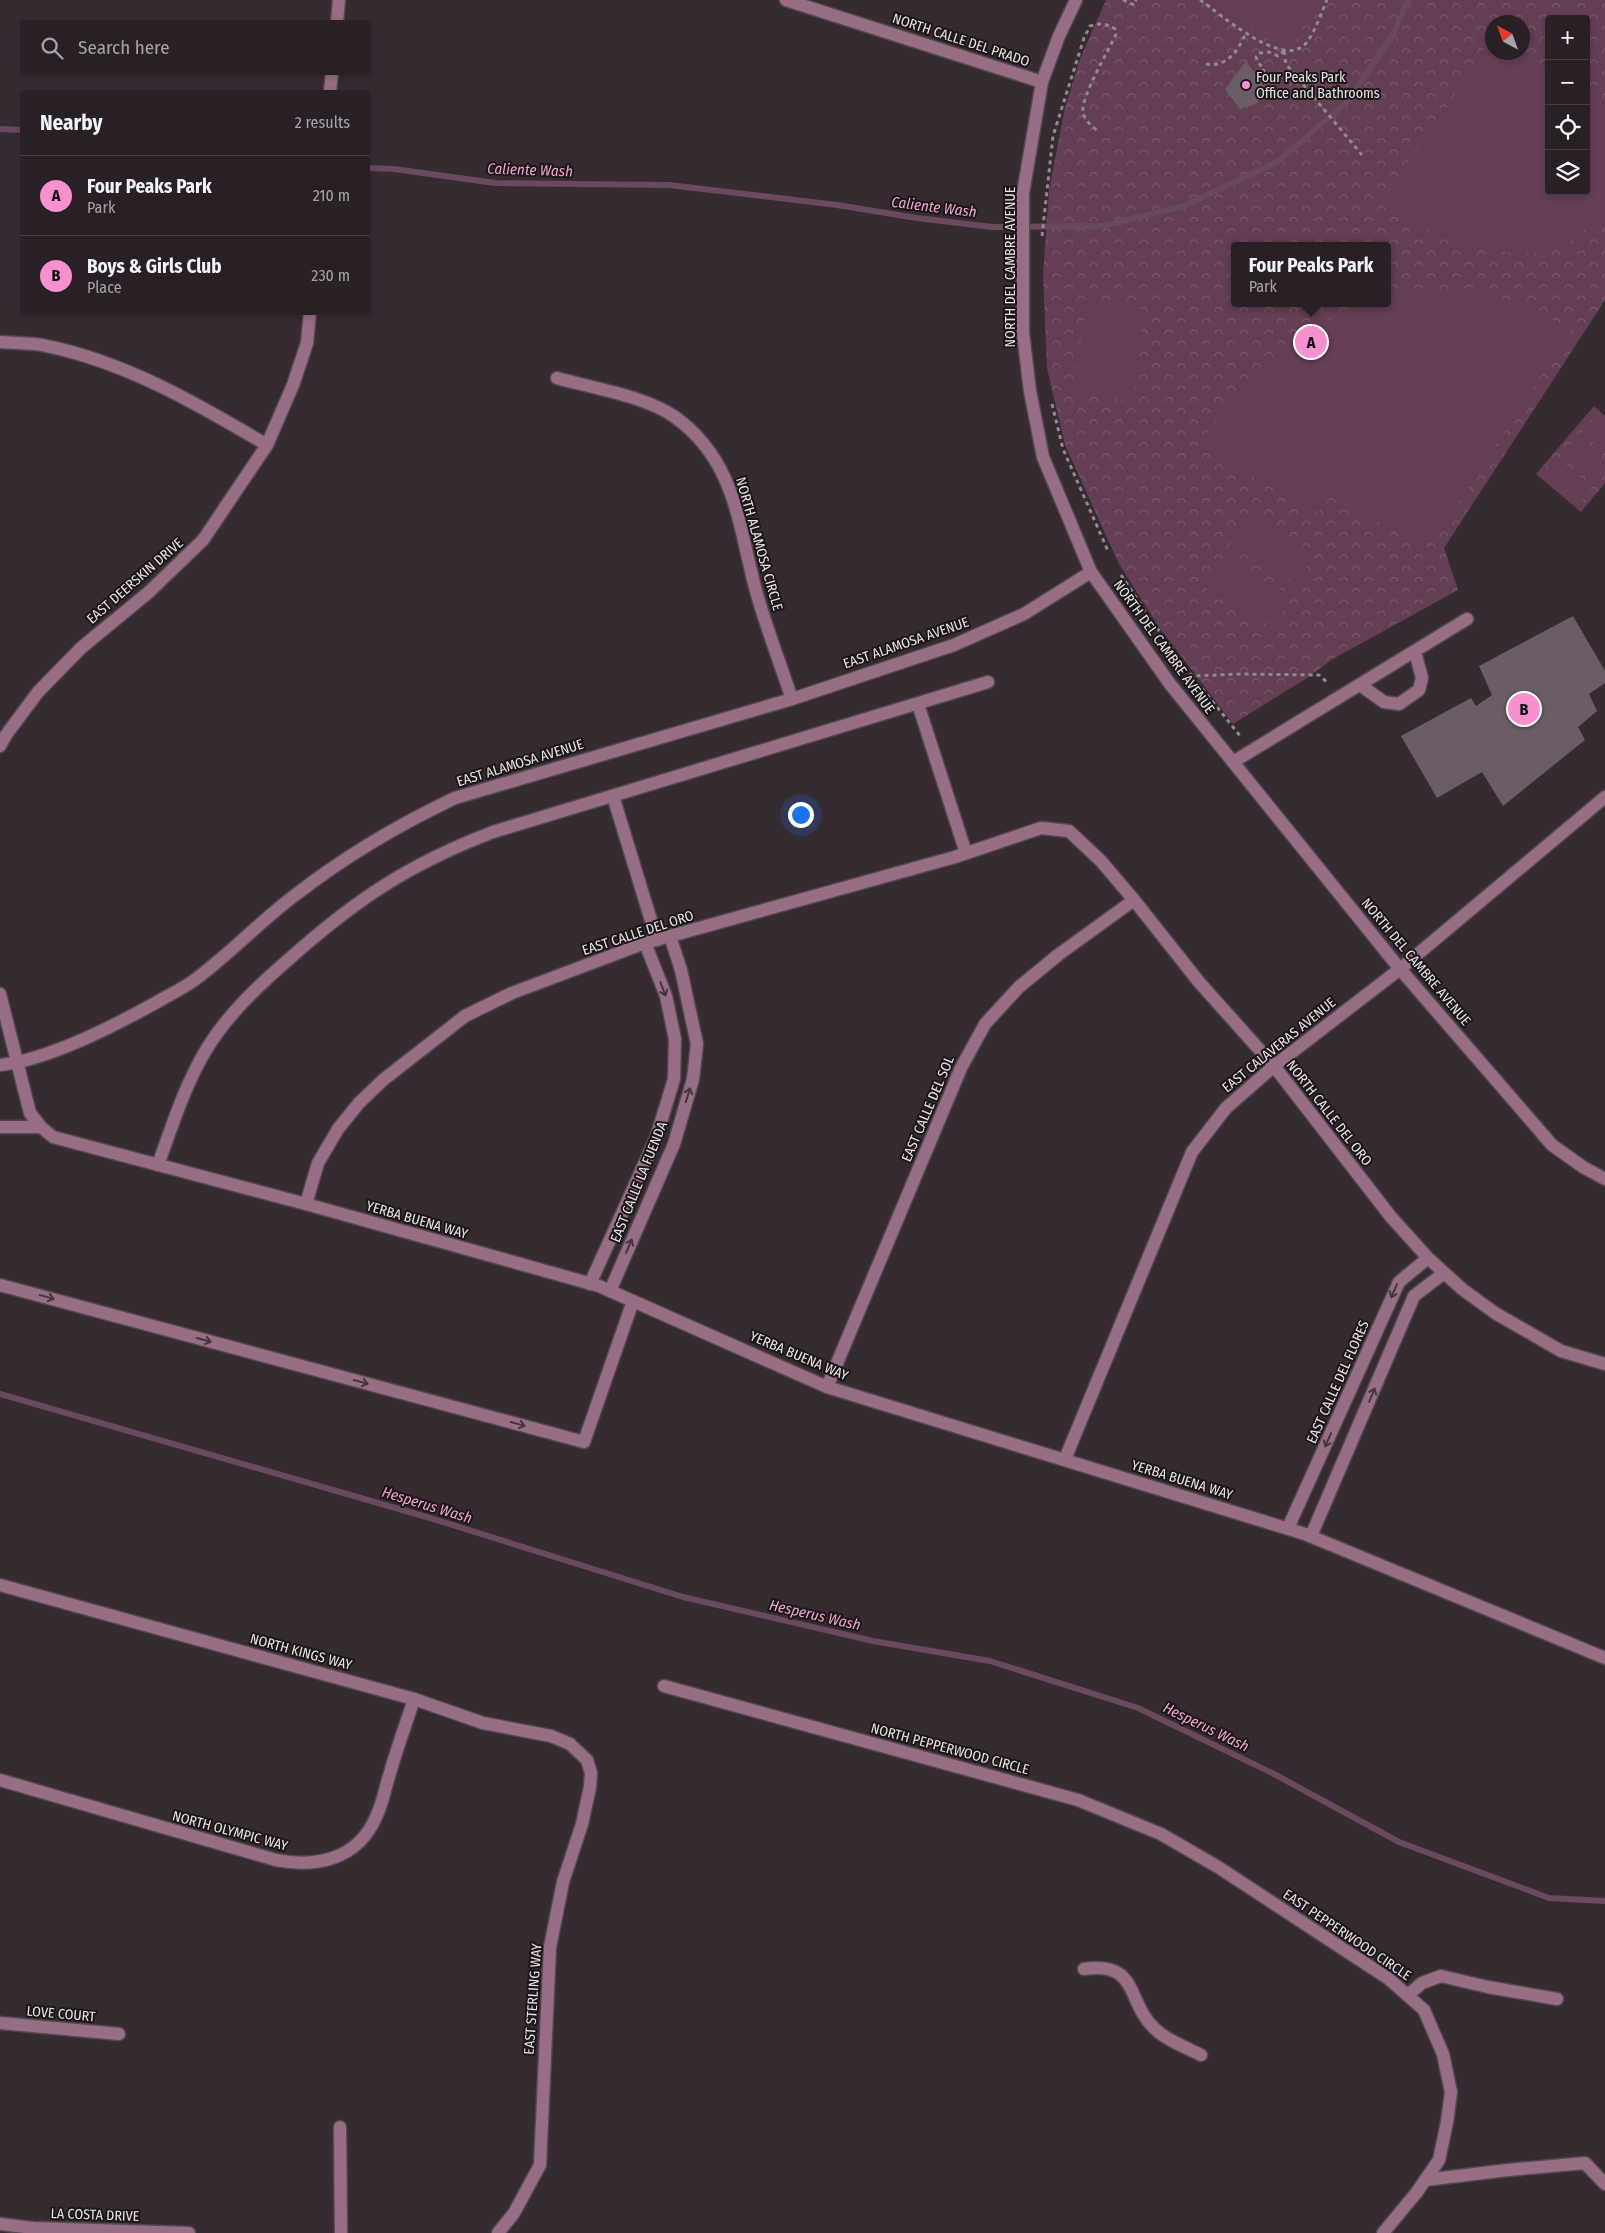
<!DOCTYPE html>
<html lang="en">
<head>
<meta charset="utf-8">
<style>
  :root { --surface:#292026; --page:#31282e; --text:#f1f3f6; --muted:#a5a3a7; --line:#453e43; --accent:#f690cf }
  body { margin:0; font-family:"Fira Sans Condensed",sans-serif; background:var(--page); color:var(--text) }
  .controls { position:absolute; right:15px; top:15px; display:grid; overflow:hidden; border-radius:5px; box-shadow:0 2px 8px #0003 }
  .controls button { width:45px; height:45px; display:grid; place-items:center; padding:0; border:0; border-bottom:1px solid var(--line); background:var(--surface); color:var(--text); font:25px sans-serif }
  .compass { position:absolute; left:1485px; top:15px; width:45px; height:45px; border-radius:50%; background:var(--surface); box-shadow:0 2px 8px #0003; rotate:319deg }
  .you { position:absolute; left:800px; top:814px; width:18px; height:18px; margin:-12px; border:4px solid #fff; border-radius:50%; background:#1a73e8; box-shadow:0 0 0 8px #1a73e833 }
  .badge { display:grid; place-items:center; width:32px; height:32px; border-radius:50%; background:var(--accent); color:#111; font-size:16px; font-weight:700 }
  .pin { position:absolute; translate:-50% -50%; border:2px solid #fff; box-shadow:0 1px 5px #0006 }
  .popup { position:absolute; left:1231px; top:242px; width:160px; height:65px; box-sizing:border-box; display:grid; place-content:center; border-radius:5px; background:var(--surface); filter:drop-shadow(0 1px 4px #0005); font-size:16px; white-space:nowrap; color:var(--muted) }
  .popup b { font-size:19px; color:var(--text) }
  .popup::after { content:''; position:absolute; left:50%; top:100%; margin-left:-10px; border:10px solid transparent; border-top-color:var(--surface) }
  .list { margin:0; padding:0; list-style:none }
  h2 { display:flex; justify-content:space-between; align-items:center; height:65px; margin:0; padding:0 20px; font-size:21px }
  h2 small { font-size:16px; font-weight:400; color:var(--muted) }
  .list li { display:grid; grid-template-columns:32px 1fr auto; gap:15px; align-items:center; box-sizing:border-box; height:80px; padding:0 20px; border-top:1px solid var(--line) }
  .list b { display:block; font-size:19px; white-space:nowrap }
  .list p { margin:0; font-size:16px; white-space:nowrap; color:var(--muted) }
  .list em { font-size:16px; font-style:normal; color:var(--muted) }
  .icon { flex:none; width:28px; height:28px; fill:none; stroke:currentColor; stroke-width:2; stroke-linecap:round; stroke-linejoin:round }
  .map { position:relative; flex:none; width:1605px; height:2233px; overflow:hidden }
  .search { position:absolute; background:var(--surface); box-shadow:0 2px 8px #0003; left:20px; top:20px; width:350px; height:55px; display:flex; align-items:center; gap:12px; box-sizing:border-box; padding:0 18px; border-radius:5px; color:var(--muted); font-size:19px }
  .panel { position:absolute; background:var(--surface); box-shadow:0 2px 8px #0003; left:20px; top:90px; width:350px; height:225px; border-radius:5px }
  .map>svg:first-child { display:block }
</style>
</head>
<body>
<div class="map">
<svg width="1605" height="2233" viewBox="0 0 1605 2233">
  <defs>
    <pattern id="park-crowns" width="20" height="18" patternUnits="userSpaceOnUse" patternTransform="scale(1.25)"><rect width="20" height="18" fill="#643e55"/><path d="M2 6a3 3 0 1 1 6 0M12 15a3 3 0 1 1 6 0" fill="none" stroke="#7a5a6d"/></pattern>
  </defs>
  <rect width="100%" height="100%" fill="#372b32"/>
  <g fill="url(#park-crowns)" fill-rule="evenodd">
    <path d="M1106,0H1605V300L1444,548L1458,590L1331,660L1310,676L1233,724L1159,627L1119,564L1065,445L1047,368L1043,275L1049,190L1065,108L1080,59ZM1549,19H1586V191H1549ZM1492,22H1522V52H1492ZM1235,246H1387V303H1235Z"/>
    <polygon points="1594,406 1605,416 1605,483 1581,512 1536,474"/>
  </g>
  <g fill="#643e55">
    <polygon points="1206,0 1316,0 1295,42 1276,43"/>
    <polygon points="1492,45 1492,52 1522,53 1549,71 1549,191 1586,191 1586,94 1605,104 1605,214 1573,240 1531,254 1461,247 1421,227 1382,197 1434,128 1484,48"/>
    <polygon points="1421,288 1476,292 1527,306 1571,330 1435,538 1415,544 1332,492 1318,512 1199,448 1228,403 1262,366 1301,334 1359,305 1387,303 1387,297"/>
    <polygon points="1087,302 1144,309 1133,401 1074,393"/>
    <polygon points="1595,417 1605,426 1605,453 1582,432"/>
    <polygon points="1577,438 1605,463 1605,473 1597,482 1564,453"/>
    <polygon points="1560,459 1592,488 1579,503 1546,474"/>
    <polygon points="1247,515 1315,552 1298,584 1230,546"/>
    <polygon points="1223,558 1291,595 1274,627 1206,589"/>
  </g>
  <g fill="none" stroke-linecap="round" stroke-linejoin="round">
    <g stroke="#68495e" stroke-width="6">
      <polyline points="0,129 22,130"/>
      <polyline points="368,168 394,169 495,183 669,185 837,205 917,218 992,227 1102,226 1184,206 1277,162 1346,103 1393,35 1408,0"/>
      <polyline points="0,1394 430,1518 683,1597 873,1641 990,1661 1138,1708 1274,1774 1399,1842 1549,1898 1605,1901"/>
    </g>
  </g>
  <g fill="#6b5d65">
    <polygon points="1246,61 1266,89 1256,104 1240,109 1225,89"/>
    <polygon points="1573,616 1605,671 1605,683 1589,694 1597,711 1578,727 1585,740 1503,806 1482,772 1437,798 1401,736 1471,698 1476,706 1492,695 1479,666"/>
  </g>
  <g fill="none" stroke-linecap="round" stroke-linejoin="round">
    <g stroke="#54484f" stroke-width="15">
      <g id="minor">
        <polyline points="786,0 1042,82"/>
        <polyline points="1076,0 1059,36 1042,82 1023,193 1023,333 1030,391 1043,457 1091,572 1170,684 1400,969 1552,1145 1583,1167 1605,1179"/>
        <polyline points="337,22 339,0"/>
        <polyline points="330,92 332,72"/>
        <path d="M0,342C14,343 28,343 42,345C124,361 196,403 267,445"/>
        <path d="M557,378C592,388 645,396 675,417C736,461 738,525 756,591C766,627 780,663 792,699"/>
        <polyline points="1360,685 1384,702 1399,704 1419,690 1422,678 1415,652"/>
        <polyline points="918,704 966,853"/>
        <polyline points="0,746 6,735 38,692 81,648 149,592 203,540 267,445 293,385 307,343 310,312"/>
        <polyline points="1233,762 1467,619"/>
        <polyline points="613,796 657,940"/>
        <polyline points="0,994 30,1113 41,1127 53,1137 306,1204 599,1286 827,1387 1305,1534 1605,1658"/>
        <path d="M0,1065C48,1060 114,1026 157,1002C169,995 182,989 193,981C229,955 259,922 294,896C344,857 398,825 455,798L792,699L954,645L1024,614L1091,572"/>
        <polyline points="0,1127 41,1127"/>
        <path d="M158,1165C172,1126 185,1085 206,1050C227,1015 258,986 288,960C355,900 409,864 493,832L988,682"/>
        <polyline points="306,1204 318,1163 338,1129 359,1103 383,1080 465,1016 512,993 645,943 955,857 1041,828 1069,831 1101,861 1134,900 1199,982 1274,1066 1391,1217 1428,1258 1462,1289 1495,1313 1561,1351 1605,1364"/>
        <polyline points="590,1284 656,1138 674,1079 675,1039 666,996 645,943"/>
        <polyline points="0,1285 584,1442 633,1301"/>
        <polyline points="610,1291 674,1144 693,1079 697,1044 681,970 670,936"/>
        <polyline points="827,1387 961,1068 985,1024 1019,987 1058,955 1134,900"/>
        <polyline points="1065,1459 1192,1152 1226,1108 1274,1066 1400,969 1605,797"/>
        <polyline points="1288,1528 1399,1282 1428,1258"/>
        <polyline points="1311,1536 1414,1296 1444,1273"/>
        <polyline points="0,1585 414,1699 483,1723 551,1736 570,1744 587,1760 591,1773 590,1787 582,1824 563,1882 550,1947 540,2165 514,2213 498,2233"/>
        <polyline points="664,1686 1078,1800 1161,1834 1218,1867 1389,1979 1424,2010 1443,2054 1451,2092 1447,2122 1439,2160 1417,2192 1383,2233"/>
        <path d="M0,1780L276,1860C317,1868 358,1859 376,1817C383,1803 385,1788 390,1773C397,1748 406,1724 414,1699"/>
        <path d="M1084,1969C1139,1961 1126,2001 1154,2028C1166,2040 1185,2047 1201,2055"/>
        <polyline points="1408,1995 1422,1983 1441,1976 1488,1987 1557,1999"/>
        <polyline points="0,2023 119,2034"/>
        <polyline points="340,2127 341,2233"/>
        <polyline points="1425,2180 1508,2170 1585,2163 1605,2184"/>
        <polyline points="0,2224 33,2228 189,2233"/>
      </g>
    </g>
    <g stroke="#92888d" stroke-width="3" stroke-dasharray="4 4" stroke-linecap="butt">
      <polyline points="1123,0 1134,5 1136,0"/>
      <path d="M1200,0C1221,14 1285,72 1307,42C1316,30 1321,13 1327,0"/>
      <polyline points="1284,51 1286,64 1362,155"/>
      <path d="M1206,64C1227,68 1239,50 1246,32"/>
      <polyline points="1260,80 1263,76 1264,68 1258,63 1256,57 1260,53 1269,52 1278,56 1284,51"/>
      <path d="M1042,236L1053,136L1084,38L1090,26C1100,23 1106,23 1115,29L1116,34C1109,50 1080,98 1083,113C1085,120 1092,127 1098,131"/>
      <polyline points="1052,404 1063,449 1108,551"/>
      <polyline points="1121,575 1149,617 1192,676 1240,674 1319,675 1329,684"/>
      <polyline points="1192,676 1241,737"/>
    </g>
    <use href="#minor" stroke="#976e86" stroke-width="12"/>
  </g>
  <defs><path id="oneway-shaft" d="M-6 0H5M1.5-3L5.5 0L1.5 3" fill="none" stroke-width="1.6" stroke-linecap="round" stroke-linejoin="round" transform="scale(1.25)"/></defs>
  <g stroke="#46353f">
    <use href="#oneway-shaft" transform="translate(663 989) rotate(69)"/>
    <use href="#oneway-shaft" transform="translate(688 1095) rotate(-73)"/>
    <use href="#oneway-shaft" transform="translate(629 1246) rotate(-67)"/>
    <use href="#oneway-shaft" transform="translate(1394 1291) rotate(114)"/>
    <use href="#oneway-shaft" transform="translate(47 1297) rotate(15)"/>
    <use href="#oneway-shaft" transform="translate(204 1340) rotate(15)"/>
    <use href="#oneway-shaft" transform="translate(361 1382) rotate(15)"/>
    <use href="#oneway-shaft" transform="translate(1372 1395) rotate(-67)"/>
    <use href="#oneway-shaft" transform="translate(518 1424) rotate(15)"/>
    <use href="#oneway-shaft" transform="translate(1328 1440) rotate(114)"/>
  </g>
  <circle fill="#f690cf" stroke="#1b1619" stroke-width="2" cx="1246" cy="85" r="5"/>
  <g text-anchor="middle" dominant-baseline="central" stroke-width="4" stroke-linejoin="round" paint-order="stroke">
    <g font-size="14" fill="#eae2e6" stroke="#1b1619">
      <text transform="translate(961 40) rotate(18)">NORTH CALLE DEL PRADO</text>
      <text transform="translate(1010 267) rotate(-90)">NORTH DEL CAMBRE AVENUE</text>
      <text transform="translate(759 544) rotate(74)">NORTH ALAMOSA CIRCLE</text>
      <text transform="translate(135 581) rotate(-41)">EAST DEERSKIN DRIVE</text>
      <text transform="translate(906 643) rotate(-19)">EAST ALAMOSA AVENUE</text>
      <text transform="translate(1164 647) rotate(54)">NORTH DEL CAMBRE AVENUE</text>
      <text transform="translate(520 763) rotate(-17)">EAST ALAMOSA AVENUE</text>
      <text transform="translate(638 933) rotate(-18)">EAST CALLE DEL ORO</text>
      <text transform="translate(1416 962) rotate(50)">NORTH DEL CAMBRE AVENUE</text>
      <text transform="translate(1279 1045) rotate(-39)">EAST CALAVERAS AVENUE</text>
      <text transform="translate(928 1109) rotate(-67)">EAST CALLE DEL SOL</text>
      <text transform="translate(1329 1113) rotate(52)">NORTH CALLE DEL ORO</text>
      <text transform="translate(639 1182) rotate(-68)">EAST CALLE LA FUENDA</text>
      <text transform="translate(417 1220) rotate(16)">YERBA BUENA WAY</text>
      <text transform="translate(799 1356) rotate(23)">YERBA BUENA WAY</text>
      <text transform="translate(1338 1382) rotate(-66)">EAST CALLE DEL FLORES</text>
      <text transform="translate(1182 1480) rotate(17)">YERBA BUENA WAY</text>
      <text transform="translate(301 1652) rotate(15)">NORTH KINGS WAY</text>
      <text transform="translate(950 1749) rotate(15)">NORTH PEPPERWOOD CIRCLE</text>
      <text transform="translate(230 1831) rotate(15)">NORTH OLYMPIC WAY</text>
      <text transform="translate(1347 1935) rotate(34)">EAST PEPPERWOOD CIRCLE</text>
      <text transform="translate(533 1999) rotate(-86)">EAST STERLING WAY</text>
      <text transform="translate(61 2014) rotate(5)">LOVE COURT</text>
      <text transform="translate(95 2215) rotate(2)">LA COSTA DRIVE</text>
    </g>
    <g font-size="14" fill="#eae2e6" stroke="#1b1619" text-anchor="start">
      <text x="1256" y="77">Four Peaks Park<tspan x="1256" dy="16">Office and Bathrooms</tspan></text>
    </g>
    <g font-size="15" font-style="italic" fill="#f0a5d2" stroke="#1b1619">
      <text transform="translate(530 170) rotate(2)">Caliente Wash</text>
      <text transform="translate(934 207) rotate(7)">Caliente Wash</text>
      <text transform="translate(427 1505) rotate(17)">Hesperus Wash</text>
      <text transform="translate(815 1615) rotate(13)">Hesperus Wash</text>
      <text transform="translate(1206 1727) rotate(26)">Hesperus Wash</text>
    </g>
  </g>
</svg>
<div class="controls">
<button>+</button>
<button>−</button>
<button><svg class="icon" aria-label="locate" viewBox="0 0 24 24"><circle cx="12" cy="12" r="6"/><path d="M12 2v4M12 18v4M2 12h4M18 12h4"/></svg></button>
<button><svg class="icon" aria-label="layers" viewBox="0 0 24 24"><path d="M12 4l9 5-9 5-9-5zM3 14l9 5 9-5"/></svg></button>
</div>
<svg class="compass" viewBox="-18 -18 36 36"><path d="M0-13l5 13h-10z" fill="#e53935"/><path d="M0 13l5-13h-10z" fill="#a5a3a7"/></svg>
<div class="you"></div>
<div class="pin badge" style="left:1311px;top:342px">A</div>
<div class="popup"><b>Four Peaks Park</b>Park</div>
<div class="pin badge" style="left:1524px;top:709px">B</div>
<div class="search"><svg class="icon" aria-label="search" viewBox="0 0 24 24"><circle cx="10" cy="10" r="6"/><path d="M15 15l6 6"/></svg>Search here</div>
<section class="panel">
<h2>Nearby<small>2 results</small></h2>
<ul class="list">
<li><span class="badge">A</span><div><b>Four Peaks Park</b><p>Park</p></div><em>210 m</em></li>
<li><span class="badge">B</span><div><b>Boys &amp; Girls Club</b><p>Place</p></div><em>230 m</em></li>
</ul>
</section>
</div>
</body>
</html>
